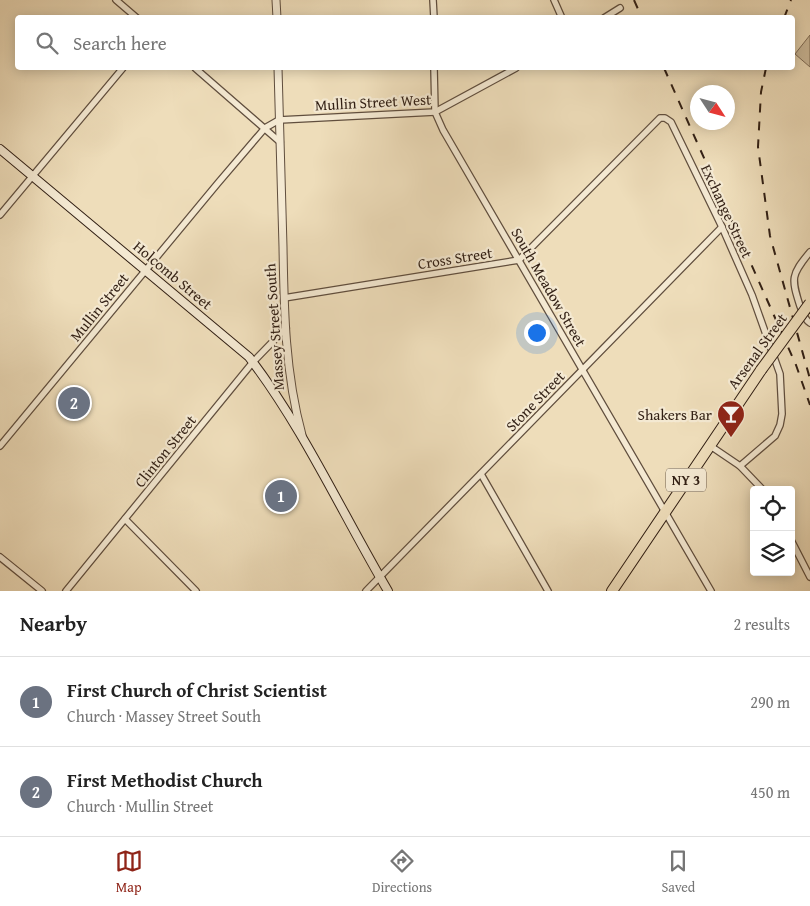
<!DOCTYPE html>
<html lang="en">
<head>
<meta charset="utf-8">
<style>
  :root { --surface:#fff; --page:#f6f6f6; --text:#222; --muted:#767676; --line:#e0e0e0; --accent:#8f2418 }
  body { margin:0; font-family:"Gentium Book Plus",serif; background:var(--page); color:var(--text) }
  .controls { position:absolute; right:15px; bottom:15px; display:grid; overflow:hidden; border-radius:5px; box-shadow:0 2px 12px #0003 }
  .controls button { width:45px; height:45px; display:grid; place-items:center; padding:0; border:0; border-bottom:1px solid var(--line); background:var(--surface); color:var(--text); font:25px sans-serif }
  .compass { position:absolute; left:690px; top:85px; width:45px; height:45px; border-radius:50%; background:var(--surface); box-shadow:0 2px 12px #0003; rotate:126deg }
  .you { position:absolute; left:536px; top:332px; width:18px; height:18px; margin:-12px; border:4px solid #fff; border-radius:50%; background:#1a73e8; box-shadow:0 0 0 8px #1a73e833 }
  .badge { display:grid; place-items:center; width:32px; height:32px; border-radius:50%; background:var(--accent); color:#fff; font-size:16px; font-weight:700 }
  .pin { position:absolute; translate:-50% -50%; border:2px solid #fff; box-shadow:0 1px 5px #0006 }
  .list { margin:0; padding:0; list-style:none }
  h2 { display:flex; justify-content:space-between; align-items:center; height:65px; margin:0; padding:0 20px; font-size:21px }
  h2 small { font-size:16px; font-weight:400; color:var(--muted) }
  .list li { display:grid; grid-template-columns:32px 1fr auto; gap:15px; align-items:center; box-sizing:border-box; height:90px; padding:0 20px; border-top:1px solid var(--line) }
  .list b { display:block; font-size:19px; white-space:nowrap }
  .list p { margin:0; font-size:16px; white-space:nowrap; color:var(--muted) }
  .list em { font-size:16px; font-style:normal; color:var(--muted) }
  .icon { flex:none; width:28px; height:28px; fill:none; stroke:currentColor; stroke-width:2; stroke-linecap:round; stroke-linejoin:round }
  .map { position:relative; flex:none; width:810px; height:591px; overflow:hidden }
  .search { position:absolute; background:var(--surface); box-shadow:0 2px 12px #0003; left:15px; right:15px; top:15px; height:55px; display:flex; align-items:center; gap:12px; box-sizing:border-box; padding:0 18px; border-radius:5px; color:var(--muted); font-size:19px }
  .sheet { height:245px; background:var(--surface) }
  nav { display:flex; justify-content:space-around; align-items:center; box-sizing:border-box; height:70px; border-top:1px solid var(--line); background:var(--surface); font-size:14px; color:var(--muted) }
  nav a { display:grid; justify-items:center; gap:2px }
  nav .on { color:var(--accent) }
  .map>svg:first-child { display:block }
</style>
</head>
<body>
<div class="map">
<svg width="810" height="591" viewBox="0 0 810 591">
  <rect width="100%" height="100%" fill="#eeddba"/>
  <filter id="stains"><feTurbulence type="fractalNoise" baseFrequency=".004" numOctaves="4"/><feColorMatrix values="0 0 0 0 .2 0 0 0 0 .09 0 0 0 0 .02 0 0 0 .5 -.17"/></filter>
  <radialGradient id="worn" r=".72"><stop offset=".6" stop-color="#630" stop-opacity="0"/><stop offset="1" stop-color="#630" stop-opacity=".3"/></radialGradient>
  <polygon fill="#cebd9e" stroke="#806e59" points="810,35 810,67 795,54"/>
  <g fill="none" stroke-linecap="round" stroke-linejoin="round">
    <g stroke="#604e3e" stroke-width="8">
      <g id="minor">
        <polyline points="116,0 137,18"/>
        <polyline points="433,0 434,18"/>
        <polyline points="554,0 562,18"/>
        <polyline points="604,18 620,8"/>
        <polyline points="195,68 280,142"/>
        <polyline points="434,68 435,112 443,130 711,591"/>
        <polyline points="0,215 123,68"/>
        <path d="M810,252C791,275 791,278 800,306C803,313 804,319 810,323"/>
        <polyline points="284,298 519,260 660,118 665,118 671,122 722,227 752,295 780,374 782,414 780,425 775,436 740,466"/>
        <polyline points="709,445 740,466 763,490"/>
        <polyline points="0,446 218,183 265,128 279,120 435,112 516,68"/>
        <polyline points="481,474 548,591"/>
        <polyline points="125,519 196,591"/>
        <polyline points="791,540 810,577"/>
        <polyline points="0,557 42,591"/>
        <polyline points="66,591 253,362 286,328"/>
        <polyline points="366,591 722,227"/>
      </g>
    </g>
    <g stroke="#604e3e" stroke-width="9">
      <g id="tertiary">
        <polyline points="276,0 277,18"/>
        <path d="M278,68C280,127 281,187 283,247C284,310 285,373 302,435"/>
      </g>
    </g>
    <g stroke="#311f14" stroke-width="10">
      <path id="secondary" d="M0,149L249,357C304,429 342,513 388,591"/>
    </g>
    <g stroke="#311f14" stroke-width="12">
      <polyline id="trunk" points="612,591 761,370"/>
    </g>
    <use href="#minor" stroke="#f4e9d2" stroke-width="5.5"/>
    <use href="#tertiary" stroke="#f4e9d2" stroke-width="7"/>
    <use href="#secondary" stroke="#f4e9d2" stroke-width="8"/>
    <use href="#trunk" stroke="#eeddba" stroke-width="10"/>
    <g stroke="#311f14" stroke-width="2" stroke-dasharray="9 9" stroke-linecap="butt">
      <polyline points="634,0 642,18"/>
      <polyline points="784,18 791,0"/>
      <polyline points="664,68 796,365 810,405"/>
      <polyline points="766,68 761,92 758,147 770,236 810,379"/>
    </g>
    <g stroke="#311f14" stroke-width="12" stroke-linecap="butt">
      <polyline id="trunk-bridge" points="761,370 810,303"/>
    </g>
    <use href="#trunk-bridge" stroke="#eeddba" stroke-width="10"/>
  </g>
  <defs>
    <g id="bar-pin" transform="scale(1.4375)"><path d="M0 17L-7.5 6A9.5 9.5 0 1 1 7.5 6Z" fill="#8f2418" stroke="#f4e9d2"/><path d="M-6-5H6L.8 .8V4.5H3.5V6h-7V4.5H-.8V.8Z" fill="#fff"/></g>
  </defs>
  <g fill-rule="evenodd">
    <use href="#bar-pin" x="731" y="414"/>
  </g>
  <g text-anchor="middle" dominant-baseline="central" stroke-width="4.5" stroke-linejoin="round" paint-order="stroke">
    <rect fill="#f4e9d2" stroke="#6c5c4d" stroke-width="1" x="666" y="468.5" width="40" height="23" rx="4"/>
    <g font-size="14" font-weight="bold" fill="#311f14">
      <text x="686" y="480">NY 3</text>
    </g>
    <g font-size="15" fill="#311f14" stroke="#f4e9d2">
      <text transform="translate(373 102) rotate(-3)">Mullin Street West</text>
      <text transform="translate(727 211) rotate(65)">Exchange Street</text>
      <text transform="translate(455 258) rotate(-9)">Cross Street</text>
      <text transform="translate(173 275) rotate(40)">Holcomb Street</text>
      <text transform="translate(549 287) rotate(60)">South Meadow Street</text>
      <text transform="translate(99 307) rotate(-51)">Mullin Street</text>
      <text transform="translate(274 327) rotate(-94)">Massey Street South</text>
      <text transform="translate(757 351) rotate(-54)">Arsenal Street</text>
      <text transform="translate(535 401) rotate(-46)">Stone Street</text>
      <text transform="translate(165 451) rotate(-51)">Clinton Street</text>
    </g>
    <g font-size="15" fill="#311f14" stroke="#f4e9d2" text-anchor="end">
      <text x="712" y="414">Shakers Bar</text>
    </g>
  </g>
  <rect width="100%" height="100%" filter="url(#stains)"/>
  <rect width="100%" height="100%" fill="url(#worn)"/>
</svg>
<div class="controls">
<button><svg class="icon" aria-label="locate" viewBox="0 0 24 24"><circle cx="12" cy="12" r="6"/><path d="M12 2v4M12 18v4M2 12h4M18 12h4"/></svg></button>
<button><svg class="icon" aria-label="layers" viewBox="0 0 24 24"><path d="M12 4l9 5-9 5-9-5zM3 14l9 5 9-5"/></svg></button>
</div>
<svg class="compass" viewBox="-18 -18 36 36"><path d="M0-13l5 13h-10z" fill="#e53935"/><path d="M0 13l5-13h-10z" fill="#767676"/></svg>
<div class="you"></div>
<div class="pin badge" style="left:281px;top:496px;background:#6b7280">1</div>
<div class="pin badge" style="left:74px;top:403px;background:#6b7280">2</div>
<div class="search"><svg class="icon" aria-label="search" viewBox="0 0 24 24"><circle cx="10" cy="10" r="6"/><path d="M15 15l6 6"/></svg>Search here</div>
</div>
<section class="sheet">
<h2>Nearby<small>2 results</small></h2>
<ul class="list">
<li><span class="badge" style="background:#6b7280">1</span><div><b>First Church of Christ Scientist</b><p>Church · Massey Street South</p></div><em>290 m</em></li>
<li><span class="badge" style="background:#6b7280">2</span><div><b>First Methodist Church</b><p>Church · Mullin Street</p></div><em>450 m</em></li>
</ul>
</section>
<nav>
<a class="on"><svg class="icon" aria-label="map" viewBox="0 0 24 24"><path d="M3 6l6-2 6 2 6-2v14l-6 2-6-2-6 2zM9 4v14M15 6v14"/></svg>Map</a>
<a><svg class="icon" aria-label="directions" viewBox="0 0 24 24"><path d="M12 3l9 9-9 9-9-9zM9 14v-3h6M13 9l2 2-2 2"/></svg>Directions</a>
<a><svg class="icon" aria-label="saved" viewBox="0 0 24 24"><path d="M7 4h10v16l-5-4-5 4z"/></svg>Saved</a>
</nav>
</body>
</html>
